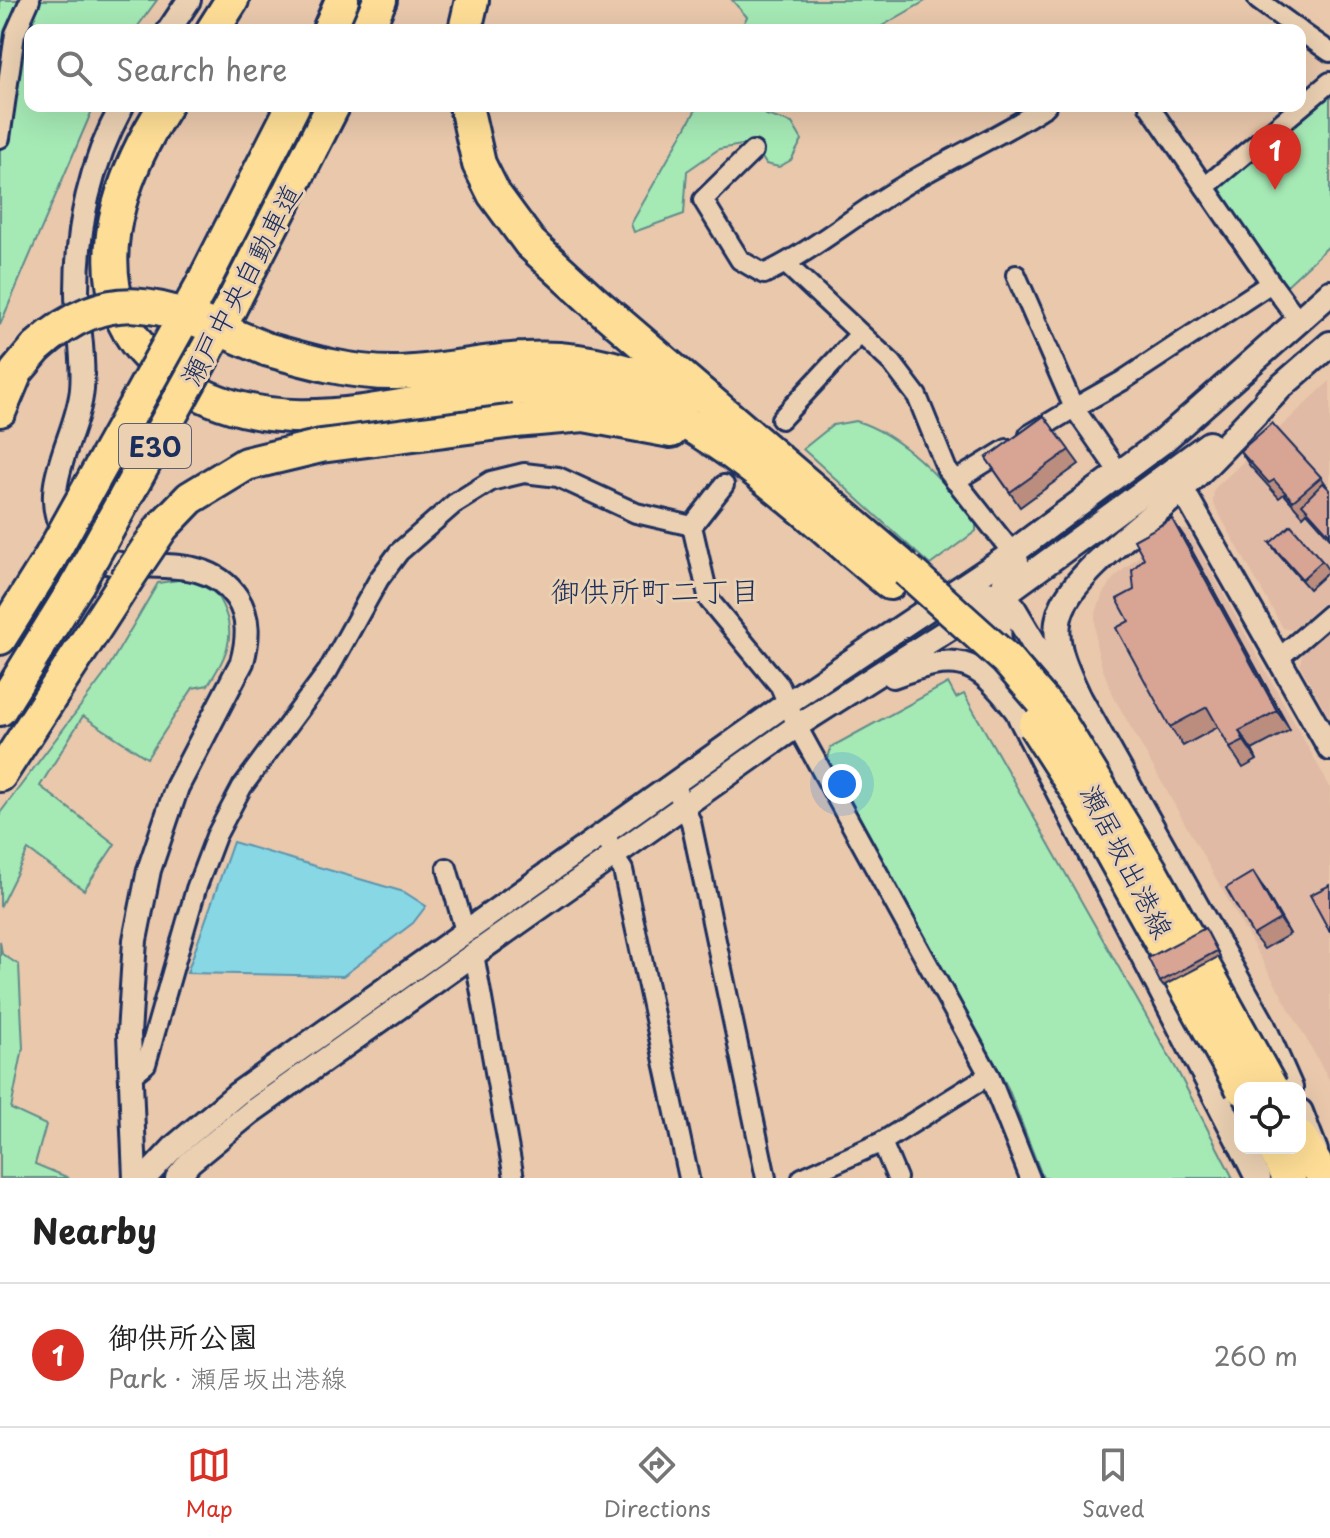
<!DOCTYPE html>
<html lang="en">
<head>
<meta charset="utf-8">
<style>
  :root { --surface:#fff; --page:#f2f2f2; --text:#222; --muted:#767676; --line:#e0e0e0; --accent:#d93025 }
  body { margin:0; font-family:"Playpen Sans","Klee One",sans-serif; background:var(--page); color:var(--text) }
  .controls { position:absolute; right:24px; bottom:24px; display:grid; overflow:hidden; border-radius:16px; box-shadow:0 8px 32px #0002 }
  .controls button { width:72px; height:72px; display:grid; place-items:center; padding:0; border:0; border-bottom:2px solid var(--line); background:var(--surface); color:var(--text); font:40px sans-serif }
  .you { position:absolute; left:842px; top:784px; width:28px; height:28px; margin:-20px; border:6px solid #fff; border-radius:50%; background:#1a73e8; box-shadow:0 0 0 12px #1a73e833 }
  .badge { display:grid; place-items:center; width:52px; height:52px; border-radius:50%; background:var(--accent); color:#fff; font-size:26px; font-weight:700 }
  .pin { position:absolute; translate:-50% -66px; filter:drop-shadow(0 2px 4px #0008) }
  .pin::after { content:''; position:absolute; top:42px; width:28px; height:24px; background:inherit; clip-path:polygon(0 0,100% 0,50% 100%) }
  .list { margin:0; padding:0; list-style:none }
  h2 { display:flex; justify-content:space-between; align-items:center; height:104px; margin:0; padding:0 32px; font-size:34px }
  h2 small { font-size:26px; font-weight:400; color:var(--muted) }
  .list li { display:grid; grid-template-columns:52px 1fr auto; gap:24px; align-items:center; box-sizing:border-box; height:144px; padding:0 32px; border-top:2px solid var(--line) }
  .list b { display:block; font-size:30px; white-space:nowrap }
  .list p { margin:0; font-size:26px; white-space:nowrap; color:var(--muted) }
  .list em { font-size:26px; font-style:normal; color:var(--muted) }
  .icon { flex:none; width:44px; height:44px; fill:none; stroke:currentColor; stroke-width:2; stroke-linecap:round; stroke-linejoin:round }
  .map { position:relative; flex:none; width:1330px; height:1178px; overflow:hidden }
  .search { position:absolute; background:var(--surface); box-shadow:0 8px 32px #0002; left:24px; right:24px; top:24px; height:88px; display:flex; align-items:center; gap:20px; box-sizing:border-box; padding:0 28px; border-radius:16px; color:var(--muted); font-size:30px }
  .sheet { height:248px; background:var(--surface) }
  nav { display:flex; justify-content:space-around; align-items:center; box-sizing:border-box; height:112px; border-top:2px solid var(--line); background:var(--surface); font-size:22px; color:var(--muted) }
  nav a { display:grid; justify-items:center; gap:4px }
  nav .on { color:var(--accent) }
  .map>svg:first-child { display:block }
</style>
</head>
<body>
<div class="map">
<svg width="1330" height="1178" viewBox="0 0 1330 1178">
  <rect width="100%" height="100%" fill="#e9c8ac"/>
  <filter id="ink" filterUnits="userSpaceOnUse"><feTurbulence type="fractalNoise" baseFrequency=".0125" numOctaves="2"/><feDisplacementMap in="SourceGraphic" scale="16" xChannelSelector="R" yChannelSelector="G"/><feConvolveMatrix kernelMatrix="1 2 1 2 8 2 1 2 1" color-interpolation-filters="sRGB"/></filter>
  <g filter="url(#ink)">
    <g fill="#e0baa4">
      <polygon points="1330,381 1330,597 1292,630 1283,628 1213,503 1214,489"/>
      <polygon points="1170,529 1188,530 1330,787 1330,1081 1115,699 1103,670 1096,644 1095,616 1103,593 1114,578"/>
      <polygon points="1330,629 1330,719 1300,665 1302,653"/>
    </g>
    <g fill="#a5e9b5" stroke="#608c8a" stroke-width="2">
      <polygon points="0,0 157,0 135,30 30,30 30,106 94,106 0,325"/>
      <polygon points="732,0 927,0 875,30 740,30 747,17"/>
      <polygon points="1330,92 1330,245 1284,288 1219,187"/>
      <polygon points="698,106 761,106 766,115 792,123 802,140 791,160 779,167 766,164 753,143 719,149 687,171 684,214 634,232 631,224"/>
      <path d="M856,421C905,436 943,482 976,520V531L930,565L803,449L833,425Z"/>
      <path d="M185,579L210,584C237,625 235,644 208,685L193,688L147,758L83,716L40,786L115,844L84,890L28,850L0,907V813L104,675L158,583Z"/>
      <polygon points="948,683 956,698 964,694 1178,1072 1233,1178 1043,1178 1008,1088 828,759 831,747"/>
      <polygon points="0,941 2,954 19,965 23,1048 11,1109 46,1125 35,1164 69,1178 0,1178"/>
    </g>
    <polygon fill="#87d7e4" stroke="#5c94ae" stroke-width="2" points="233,842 404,892 426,906 413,923 343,976 187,973"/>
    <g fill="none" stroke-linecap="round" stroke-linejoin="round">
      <polyline stroke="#c0a99c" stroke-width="18" stroke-dasharray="18 9" stroke-linecap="butt" points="724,485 781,419"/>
      <g stroke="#1b2f5e" stroke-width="24">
        <g id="minor">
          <polyline points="1258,0 1299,30"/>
          <polyline points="1300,31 1330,52"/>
          <polyline points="0,138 15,34 30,0"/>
          <path d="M753,151L703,200L740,260L764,274C811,252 851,218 895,191C944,160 998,138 1046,106"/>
          <polyline points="1205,187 1330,82"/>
          <polyline points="786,264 892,363 917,396 947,470 1019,561"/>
          <polyline points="1016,275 1074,408 1029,435"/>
          <polyline points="1271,283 1299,321"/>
          <polyline points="781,419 859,335"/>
          <polyline points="1120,474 1074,408 1122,381 1271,283 1149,106"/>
          <polyline points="955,481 1007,449"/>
          <polyline points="724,485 692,526 709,600 780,686 797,726 989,1075 1030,1178"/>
          <polyline points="1279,658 1330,614"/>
          <polyline points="674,785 691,822 766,1178"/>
          <polyline points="606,833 613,855 623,870 689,1178"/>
          <polyline points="447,868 465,931"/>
          <polyline points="474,954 514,1178"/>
          <polyline points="131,1076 146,1064 196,889 216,836 242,787 328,671 379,579 399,552 454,504 491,481 524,473 558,477 636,513 692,526"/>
          <polyline points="882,1142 897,1178"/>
          <polyline points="802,1178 882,1142 989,1075"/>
        </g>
      </g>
      <g stroke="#1b2f5e" stroke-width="28">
        <g id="tertiary">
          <polyline points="169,30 189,0"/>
          <path d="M122,106C90,165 77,225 77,292C77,324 85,357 82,389C78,436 36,488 65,534C104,595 196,536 237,598C250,618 248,640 242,662L177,787L149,870L135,940L129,1034L135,1178"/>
          <polyline points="1173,473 1330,749"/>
          <path d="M893,676C956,653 975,656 1016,710"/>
          <polyline points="145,1178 175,1146 237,1094 786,704 1012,553"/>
          <polyline points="177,1178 190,1162 251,1112 797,726 1001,596"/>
        </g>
      </g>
      <g stroke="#1b2f5e" stroke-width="30">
        <g id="secondary">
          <path d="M1277,391C1246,423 1216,457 1183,488C1151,519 1078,569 1062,608C1049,638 1066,670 1078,696L1261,1022L1290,1088"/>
          <polyline points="1267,399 1330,344"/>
          <polyline points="964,588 1001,596 1011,605 1064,694"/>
          <polyline points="1001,596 1209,444"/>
          <polyline points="1300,1112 1315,1151"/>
          <path d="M1240,1143L1021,718C992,647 993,627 1012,553L1163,441L1330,293"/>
          <polyline points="1243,1148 1258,1178"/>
        </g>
      </g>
      <g stroke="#1b2f5e" stroke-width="38">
        <g id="motorway">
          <polyline points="213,30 232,0"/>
          <polyline points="329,30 342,0"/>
          <polyline points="367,30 380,0"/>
          <polyline points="465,30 472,0"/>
          <path d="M165,106C128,164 95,242 120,312C131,342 154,366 182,384C305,460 444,376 578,389C591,391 607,390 620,394C713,420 815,522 890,583"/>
          <polyline points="466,106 479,164 494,194 530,243 594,302 901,565"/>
          <polyline points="202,285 293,106"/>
          <polyline points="230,308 333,106"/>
          <path d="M266,349C308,361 353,374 397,373C440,372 482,361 525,359C583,355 637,371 689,396"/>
          <polyline points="0,410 16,372 37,347"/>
          <polyline points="515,421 584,415 671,431"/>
          <polyline points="0,638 50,558"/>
          <polyline points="0,709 78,583"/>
          <polyline points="0,775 125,582"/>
          <polyline points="1300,1138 1324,1178"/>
          <polyline points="1274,1148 1289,1178"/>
        </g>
      </g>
      <use href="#minor" stroke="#ebd0b2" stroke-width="18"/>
      <use href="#tertiary" stroke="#ebd0b2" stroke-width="22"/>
      <use href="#secondary" stroke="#ebd0b2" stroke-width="24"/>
      <use href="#motorway" stroke="#fede96" stroke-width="32"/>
      <g stroke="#1b2f5e" stroke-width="38" stroke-linecap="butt">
        <g id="motorway-bridge">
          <path d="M37,347C120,273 178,313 266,349"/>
          <polyline points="50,558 202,285"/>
          <polyline points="907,570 1007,660 1057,718 1151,871 1271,1088"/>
          <polyline points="125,582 162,527 190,498 246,464 321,446 515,421"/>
          <polyline points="78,583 230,308"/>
          <polyline points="1035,726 1078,793 1242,1088"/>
        </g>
      </g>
      <use href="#motorway-bridge" stroke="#fede96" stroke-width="32"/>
    </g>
    <g fill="#ba8d7f" stroke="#1b2f5e" stroke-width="2">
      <polygon points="1044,416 1079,464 1020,507 986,458"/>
      <polygon points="1240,451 1321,477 1330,490 1330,538 1307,512 1303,516 1284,494 1279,498 1250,466"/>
      <polygon points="1172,519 1185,538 1290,730 1252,750 1257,760 1243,768 1230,748 1218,727 1183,746 1170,727 1134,590 1144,558"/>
      <polygon points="1270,543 1322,561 1329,571 1309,589 1277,553"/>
      <polygon points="1263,887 1290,934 1264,949 1253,935"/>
      <polygon points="1208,933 1220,956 1163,986 1160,982"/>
    </g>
    <g fill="#977368" stroke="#1b2f5e" stroke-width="2">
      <polygon points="1172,519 1185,538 1290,730 1277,711"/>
      <polygon points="1239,731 1252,750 1257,760 1244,741"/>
      <polygon points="1253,872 1263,887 1290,934 1280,919"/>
    </g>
    <g fill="#d8a494" stroke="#1b2f5e" stroke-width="2">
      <polygon points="1044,416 1069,450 1010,492 986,458"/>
      <polygon points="1272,423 1321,477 1293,501 1274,480 1269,483 1240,451"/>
      <polygon points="1323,483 1330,490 1330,535 1302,504"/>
      <polygon points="1172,519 1277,711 1239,731 1244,741 1230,748 1207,707 1170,727 1116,628 1129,621 1117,599 1134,590 1132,570 1144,558 1134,540"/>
      <polygon points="1291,525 1322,561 1302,579 1270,543"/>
      <polygon points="1253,872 1280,919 1253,935 1226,888"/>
      <polygon points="1330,885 1330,932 1310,895"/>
      <polygon points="1205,928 1217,951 1160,982 1148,958"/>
    </g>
  </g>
  <g text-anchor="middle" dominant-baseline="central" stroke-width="6" stroke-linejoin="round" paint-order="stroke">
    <rect fill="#ebd0b2" stroke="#595f77" stroke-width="2" x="119" y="424" width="72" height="44" rx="6"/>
    <g font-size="26" font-weight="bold" fill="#1b2f5e">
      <text x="155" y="446">E30</text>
    </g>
    <g font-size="28" fill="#1b2f5e" stroke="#ebd0b2">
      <text transform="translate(240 284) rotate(-62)">瀬戸中央自動車道</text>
      <text transform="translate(1128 861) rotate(63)">瀬居坂出港線</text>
    </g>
    <g font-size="30" fill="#1b2f5e" stroke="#ebd0b2">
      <text x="655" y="589">御供所町二丁目</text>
    </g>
  </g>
</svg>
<div class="controls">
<button><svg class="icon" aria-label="locate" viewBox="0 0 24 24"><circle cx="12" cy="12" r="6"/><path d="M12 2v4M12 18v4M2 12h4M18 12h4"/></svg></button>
</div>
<div class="you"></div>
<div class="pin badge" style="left:1275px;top:190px">1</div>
<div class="search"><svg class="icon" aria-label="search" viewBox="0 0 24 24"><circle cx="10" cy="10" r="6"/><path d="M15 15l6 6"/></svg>Search here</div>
</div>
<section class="sheet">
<h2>Nearby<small></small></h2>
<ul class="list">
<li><span class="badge">1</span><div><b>御供所公園</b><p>Park · 瀬居坂出港線</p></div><em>260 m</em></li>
</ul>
</section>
<nav>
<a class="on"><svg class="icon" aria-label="map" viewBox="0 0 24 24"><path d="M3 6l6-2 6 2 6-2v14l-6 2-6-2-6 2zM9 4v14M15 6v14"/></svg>Map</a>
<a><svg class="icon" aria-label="directions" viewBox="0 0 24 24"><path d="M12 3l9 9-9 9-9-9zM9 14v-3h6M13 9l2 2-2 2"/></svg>Directions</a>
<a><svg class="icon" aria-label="saved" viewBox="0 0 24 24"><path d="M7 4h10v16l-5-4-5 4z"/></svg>Saved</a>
</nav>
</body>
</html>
